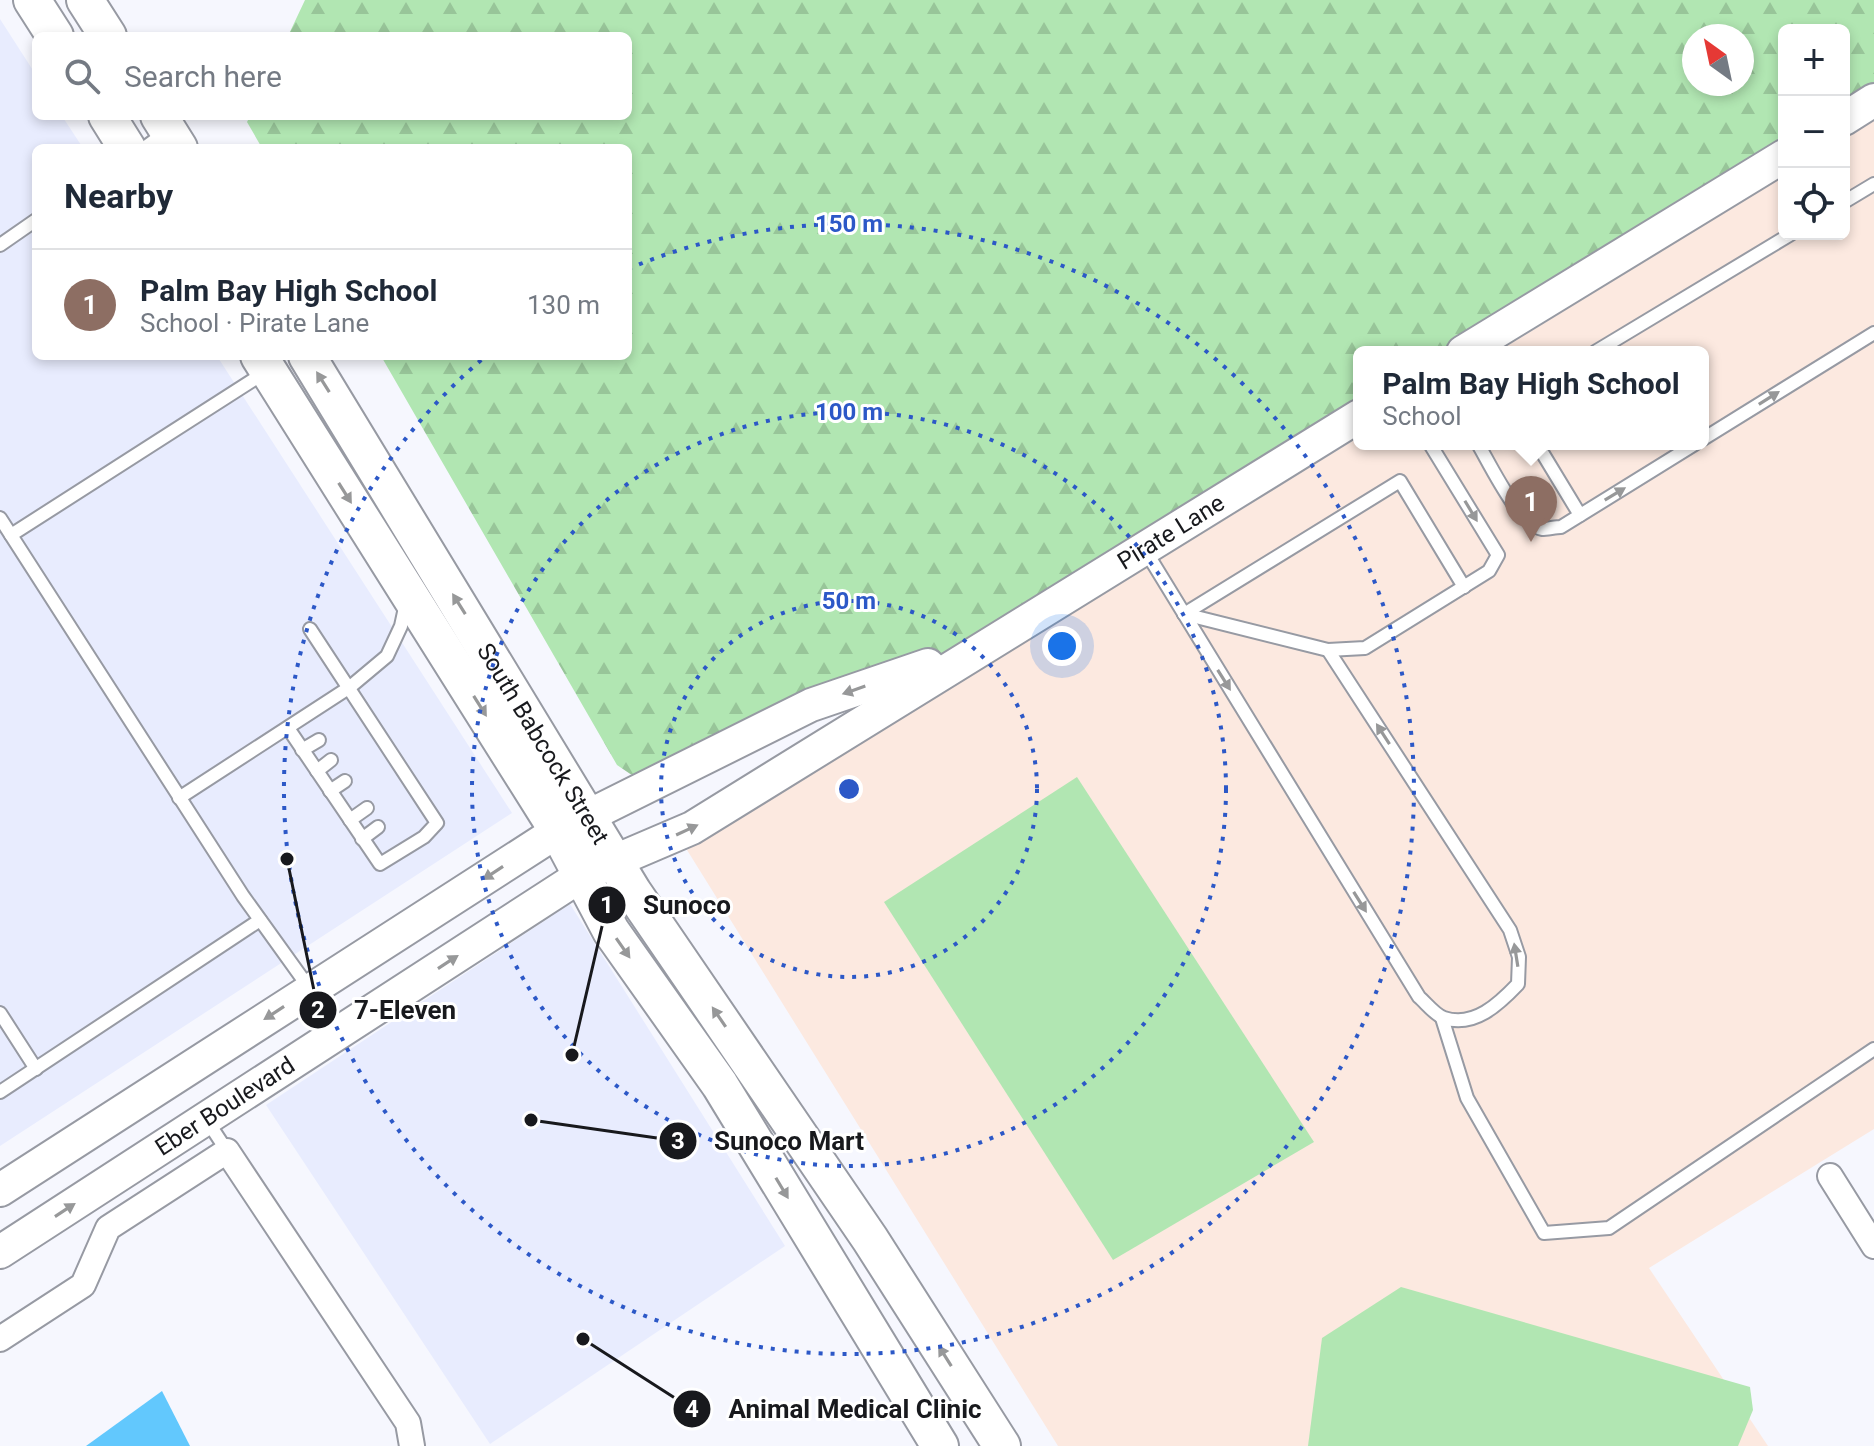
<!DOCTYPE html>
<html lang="en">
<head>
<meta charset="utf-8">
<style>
  :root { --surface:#fff; --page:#f2f2f3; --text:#1f2937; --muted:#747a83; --line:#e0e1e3; --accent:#2c58c7 }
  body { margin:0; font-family:Roboto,sans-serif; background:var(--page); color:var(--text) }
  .controls { position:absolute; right:24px; top:24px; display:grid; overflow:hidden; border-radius:12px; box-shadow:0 4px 12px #0003 }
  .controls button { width:72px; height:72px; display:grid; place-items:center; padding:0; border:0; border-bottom:2px solid var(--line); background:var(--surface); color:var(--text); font:40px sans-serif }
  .compass { position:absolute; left:1682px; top:24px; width:72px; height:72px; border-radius:50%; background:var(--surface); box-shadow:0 4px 12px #0003; rotate:327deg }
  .you { position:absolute; left:1062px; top:646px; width:28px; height:28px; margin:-20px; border:6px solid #fff; border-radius:50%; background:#1a73e8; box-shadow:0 0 0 12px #1a73e833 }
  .badge { display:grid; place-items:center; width:52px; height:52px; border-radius:50%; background:var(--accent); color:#fff; font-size:26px; font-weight:700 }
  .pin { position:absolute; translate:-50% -66px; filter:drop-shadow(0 2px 4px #0008) }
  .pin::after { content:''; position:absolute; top:42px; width:28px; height:24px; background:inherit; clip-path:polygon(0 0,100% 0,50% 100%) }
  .popup { position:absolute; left:1353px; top:346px; width:356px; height:104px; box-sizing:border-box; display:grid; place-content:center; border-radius:12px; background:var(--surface); filter:drop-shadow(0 2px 6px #0005); font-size:26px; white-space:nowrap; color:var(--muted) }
  .popup b { font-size:30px; color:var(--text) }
  .popup::after { content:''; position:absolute; left:50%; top:100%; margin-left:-16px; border:16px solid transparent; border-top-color:var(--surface) }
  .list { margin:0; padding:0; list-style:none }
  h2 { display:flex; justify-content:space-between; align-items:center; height:104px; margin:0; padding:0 32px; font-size:34px }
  h2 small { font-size:26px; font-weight:400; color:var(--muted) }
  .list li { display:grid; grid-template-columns:52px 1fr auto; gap:24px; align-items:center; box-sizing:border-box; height:112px; padding:0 32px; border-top:2px solid var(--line) }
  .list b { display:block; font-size:30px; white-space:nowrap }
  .list p { margin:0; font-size:26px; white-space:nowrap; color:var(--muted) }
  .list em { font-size:26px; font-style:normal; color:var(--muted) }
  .icon { flex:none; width:44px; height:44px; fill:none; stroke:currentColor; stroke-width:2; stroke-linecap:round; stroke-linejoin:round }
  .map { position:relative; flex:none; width:1874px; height:1446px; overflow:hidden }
  .search { position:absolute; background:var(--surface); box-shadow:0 4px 12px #0003; left:32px; top:32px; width:600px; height:88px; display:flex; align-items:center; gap:20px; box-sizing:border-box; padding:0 28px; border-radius:12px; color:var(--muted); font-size:30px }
  .panel { position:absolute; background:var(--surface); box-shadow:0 4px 12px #0003; left:32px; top:144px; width:600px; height:216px; border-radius:12px }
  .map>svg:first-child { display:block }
</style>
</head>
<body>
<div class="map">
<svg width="1874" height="1446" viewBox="0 0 1874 1446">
  <defs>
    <pattern id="forest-firs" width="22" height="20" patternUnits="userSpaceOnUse" patternTransform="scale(2)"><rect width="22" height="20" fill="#b1e6b2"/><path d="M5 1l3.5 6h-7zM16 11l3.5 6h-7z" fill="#98c599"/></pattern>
  </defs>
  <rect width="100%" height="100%" fill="#f6f7fe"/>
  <g fill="#e8ecfe">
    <polygon points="0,19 36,75 36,116 62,116 83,148 36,148 36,356 217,356 512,813 0,1146"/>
    <polygon points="570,904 785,1246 490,1444 266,1105"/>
  </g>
  <polygon fill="#fce9e0" points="1874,120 1874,1129 1649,1268 1768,1446 1058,1446 687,850 1359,437 1359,444 1703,444 1703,352 1497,352 1784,176 1784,234 1844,234 1844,139"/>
  <g fill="#b1e6b2">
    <polygon points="1077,777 1314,1142 1113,1260 884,902"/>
    <polygon points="1401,1287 1750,1387 1753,1410 1738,1446 1308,1446 1322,1338"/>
  </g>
  <path fill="url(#forest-firs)" fill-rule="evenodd" d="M305,0H1874V100L1844,119V30H1784V155L1463,352H1359V415L981,647L648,786L617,765L381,356H628V148H262L247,122L250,116H628V36H288ZM1694,36H1742V84H1694Z"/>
  <polygon fill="#62c8fd" points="162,1391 190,1446 86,1446"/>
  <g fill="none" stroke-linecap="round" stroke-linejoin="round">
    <g stroke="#979aa3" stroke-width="16">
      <g id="service">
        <polyline points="144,148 166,132"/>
        <polyline points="1844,202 1874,184"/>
        <polyline points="0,245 36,220"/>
        <polyline points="1595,352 1791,234"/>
        <polyline points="1703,439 1874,333"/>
        <path d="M1478,444C1490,464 1518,524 1542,529C1547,529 1556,527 1561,527L1695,444"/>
        <polyline points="1537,444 1580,515"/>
        <polyline points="0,518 243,896 340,1031"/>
        <polyline points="11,535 264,373"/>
        <path d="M1145,550L1419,997C1426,1003 1435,1015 1444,1018C1474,1028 1499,1004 1518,984L1519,957L1510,930L1328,650"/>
        <polyline points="1184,614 1328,650 1365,648 1489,571 1498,555 1430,444"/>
        <polyline points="1184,614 1400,481 1464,587"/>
        <polyline points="288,728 380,864 424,837 437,823 310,629"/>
        <polyline points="302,750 319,740"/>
        <polyline points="317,771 331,760"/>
        <polyline points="330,791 345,781"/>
        <polyline points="179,798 350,687 387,656 401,626 406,603"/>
        <polyline points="350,820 367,808"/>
        <polyline points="362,839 378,827"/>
        <polyline points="0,1013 36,1069"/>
        <polyline points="1442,1018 1467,1098 1544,1233 1609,1228 1874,1049"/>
        <polyline points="0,1092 260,920"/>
        <polyline points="206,1119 227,1151"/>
      </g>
    </g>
    <g stroke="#979aa3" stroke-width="28">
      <g id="minor">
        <polyline points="1830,1176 1874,1246"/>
        <polyline points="0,1339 83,1285 108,1228 227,1151 408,1423 412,1446"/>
      </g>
    </g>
    <g stroke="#979aa3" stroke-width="36">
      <g id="tertiary">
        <polyline points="1844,119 1874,100"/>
        <polyline points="1463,352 1784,156"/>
        <polyline points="0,1190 558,831 811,705 928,665"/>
        <path id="s1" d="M0,1252L582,875L692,828L1359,416"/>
      </g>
    </g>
    <g stroke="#979aa3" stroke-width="40">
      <g id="secondary">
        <polyline points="32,0 55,36"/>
        <polyline points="85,0 108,36"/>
        <polyline points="107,116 127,148"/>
        <polyline points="159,116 179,148"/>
        <polyline points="259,356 558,831 611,931 720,1085 940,1446"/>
        <path id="s2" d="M307,356L633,892L870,1239L1002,1446"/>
      </g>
    </g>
    <use href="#service" stroke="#fff" stroke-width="12"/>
    <use href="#minor" stroke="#fff" stroke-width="24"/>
    <use href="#tertiary" stroke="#fff" stroke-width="32"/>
    <use href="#secondary" stroke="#fff" stroke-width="36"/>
  </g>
  <defs><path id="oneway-solid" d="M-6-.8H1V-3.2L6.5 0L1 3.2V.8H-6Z" transform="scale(2)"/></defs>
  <g fill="#979899">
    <use href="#oneway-solid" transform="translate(323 382) rotate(-122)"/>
    <use href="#oneway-solid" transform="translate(1769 398) rotate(-32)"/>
    <use href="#oneway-solid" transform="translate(345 493) rotate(58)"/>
    <use href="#oneway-solid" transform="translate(1615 494) rotate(-31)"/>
    <use href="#oneway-solid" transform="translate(1471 511) rotate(59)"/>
    <use href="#oneway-solid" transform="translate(459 604) rotate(-122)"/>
    <use href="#oneway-solid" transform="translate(1224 680) rotate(58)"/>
    <use href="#oneway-solid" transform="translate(854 690) rotate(161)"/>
    <use href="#oneway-solid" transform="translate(480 706) rotate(58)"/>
    <use href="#oneway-solid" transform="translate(1383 734) rotate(-123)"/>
    <use href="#oneway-solid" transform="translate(687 830) rotate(-25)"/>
    <use href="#oneway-solid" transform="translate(493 873) rotate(147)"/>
    <use href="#oneway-solid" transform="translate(1360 902) rotate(58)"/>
    <use href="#oneway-solid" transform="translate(623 948) rotate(55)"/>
    <use href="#oneway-solid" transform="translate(1516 955) rotate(-99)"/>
    <use href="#oneway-solid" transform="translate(448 962) rotate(-33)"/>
    <use href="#oneway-solid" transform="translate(274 1013) rotate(147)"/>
    <use href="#oneway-solid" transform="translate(719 1017) rotate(-124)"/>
    <use href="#oneway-solid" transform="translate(782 1188) rotate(59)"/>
    <use href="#oneway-solid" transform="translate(65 1210) rotate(-33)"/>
    <use href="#oneway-solid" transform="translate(945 1356) rotate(-122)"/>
  </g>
  <g fill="none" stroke="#2c58c7" stroke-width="4" stroke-dasharray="4 8">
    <circle cx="849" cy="789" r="188"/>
    <circle cx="849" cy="789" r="377"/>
    <path d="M628 269A565 565 0 1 1 486 356"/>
  </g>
  <g text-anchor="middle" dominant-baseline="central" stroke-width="6" stroke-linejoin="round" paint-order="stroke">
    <g font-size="24" fill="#18191d" stroke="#fff">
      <text stroke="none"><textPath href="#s1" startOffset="1376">Pirate Lane</textPath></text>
      <text stroke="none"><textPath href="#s2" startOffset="454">South Babcock Street</textPath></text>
      <text stroke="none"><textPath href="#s1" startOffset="268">Eber Boulevard</textPath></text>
    </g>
  </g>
  <circle cx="849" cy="789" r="12" fill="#2c58c7" stroke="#fff" stroke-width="4"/>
  <g font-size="24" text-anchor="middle" font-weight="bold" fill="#2c58c7" stroke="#fff" stroke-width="6" stroke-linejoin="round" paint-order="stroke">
    <text x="849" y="232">150 m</text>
    <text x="849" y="420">100 m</text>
    <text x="849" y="609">50 m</text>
  </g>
  <path fill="none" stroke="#18191d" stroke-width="3" d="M572 1055L607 905M287 859L318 1010M531 1120L678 1141M583 1339L692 1409"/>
  <g fill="#18191d" stroke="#fff" stroke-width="3">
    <circle cx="572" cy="1055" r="8"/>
    <circle cx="287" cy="859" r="8"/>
    <circle cx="531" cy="1120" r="8"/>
    <circle cx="583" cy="1339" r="8"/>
    <circle cx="607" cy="905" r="20"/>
    <circle cx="318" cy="1010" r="20"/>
    <circle cx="678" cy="1141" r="20"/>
    <circle cx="692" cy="1409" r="20"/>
  </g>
  <g font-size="24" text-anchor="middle" font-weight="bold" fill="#fff">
    <text x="607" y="913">1</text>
    <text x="318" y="1018">2</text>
    <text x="678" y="1149">3</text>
    <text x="692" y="1417">4</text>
  </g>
  <g font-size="26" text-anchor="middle" font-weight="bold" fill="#18191d" stroke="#fff" stroke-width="6" stroke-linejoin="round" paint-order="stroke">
    <text x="687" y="914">Sunoco</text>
    <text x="405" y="1019">7-Eleven</text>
    <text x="789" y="1150">Sunoco Mart</text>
    <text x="855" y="1418">Animal Medical Clinic</text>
  </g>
</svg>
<div class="controls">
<button>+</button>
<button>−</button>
<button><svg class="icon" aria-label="locate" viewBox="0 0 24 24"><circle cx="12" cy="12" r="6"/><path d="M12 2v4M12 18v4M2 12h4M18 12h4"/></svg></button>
</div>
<svg class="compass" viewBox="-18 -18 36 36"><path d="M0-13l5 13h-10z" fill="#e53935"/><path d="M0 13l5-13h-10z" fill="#747a83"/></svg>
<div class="you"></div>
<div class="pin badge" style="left:1531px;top:542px;background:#8d6e63">1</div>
<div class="popup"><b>Palm Bay High School</b>School</div>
<div class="search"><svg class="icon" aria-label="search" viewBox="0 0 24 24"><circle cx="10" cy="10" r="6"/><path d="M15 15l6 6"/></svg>Search here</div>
<section class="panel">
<h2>Nearby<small></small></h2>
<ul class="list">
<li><span class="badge" style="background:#8d6e63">1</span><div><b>Palm Bay High School</b><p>School · Pirate Lane</p></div><em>130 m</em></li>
</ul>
</section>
</div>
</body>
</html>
